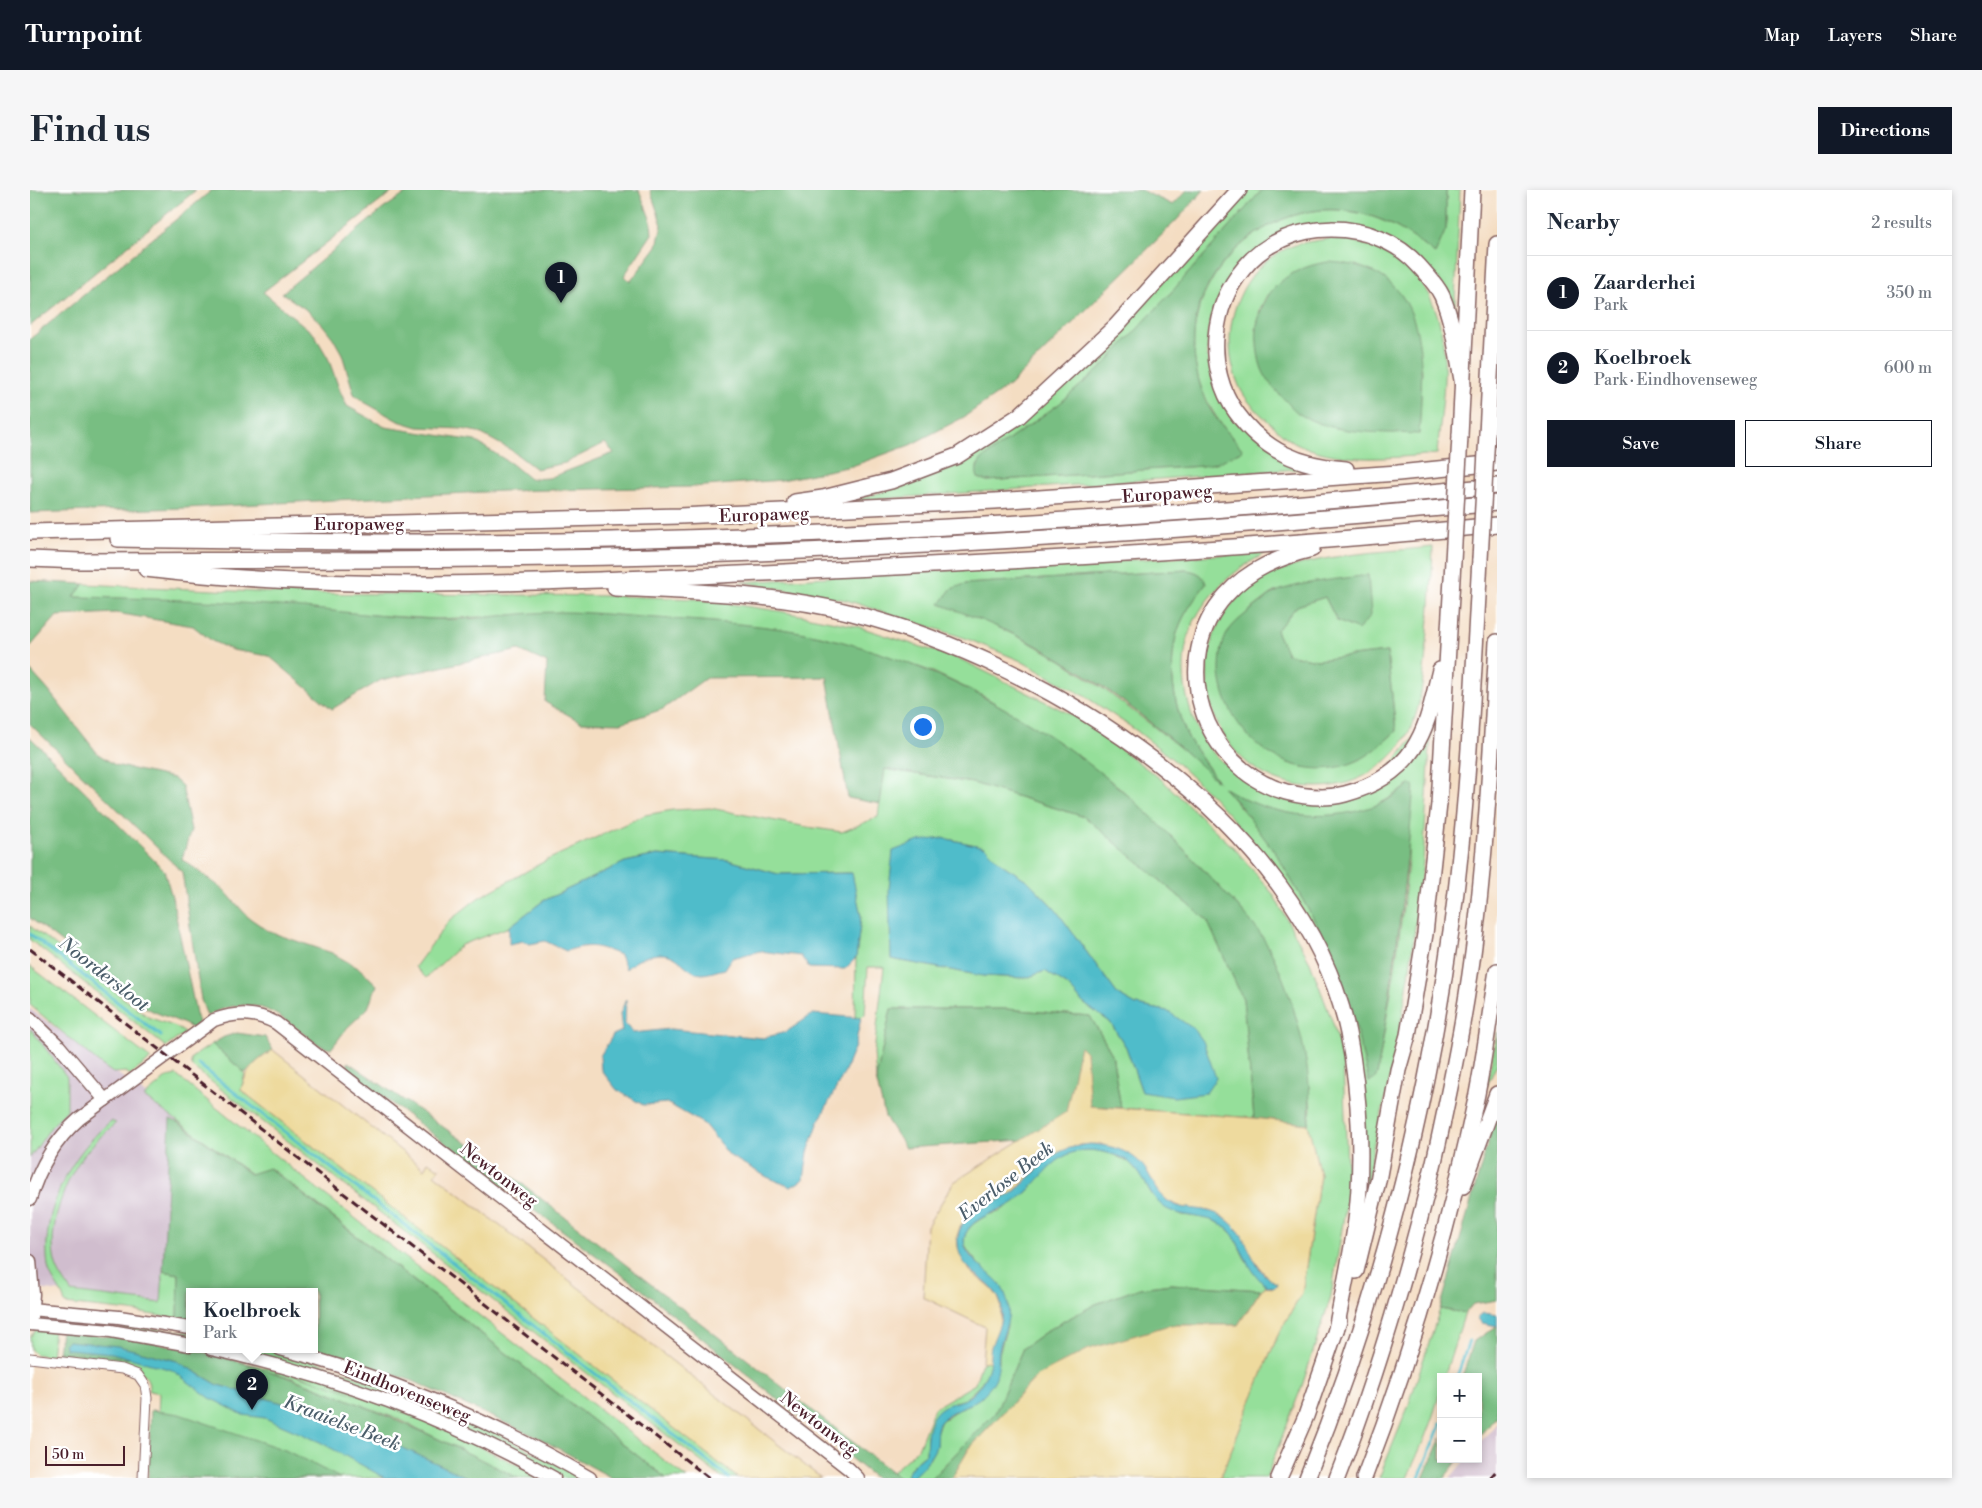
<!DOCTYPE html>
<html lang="en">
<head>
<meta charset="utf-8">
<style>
  :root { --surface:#fff; --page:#f6f6f7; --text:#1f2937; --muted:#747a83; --line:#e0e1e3; --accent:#111827 }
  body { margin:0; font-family:"Libre Bodoni",serif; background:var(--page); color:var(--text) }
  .controls { position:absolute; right:15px; bottom:15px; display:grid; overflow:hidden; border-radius:0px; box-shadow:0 2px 8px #0003 }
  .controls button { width:45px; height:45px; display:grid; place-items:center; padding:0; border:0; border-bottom:1px solid var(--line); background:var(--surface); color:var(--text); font:25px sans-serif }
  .scale { position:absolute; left:15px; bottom:12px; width:80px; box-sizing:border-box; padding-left:5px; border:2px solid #4a1f2b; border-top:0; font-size:14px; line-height:18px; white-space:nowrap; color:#4a1f2b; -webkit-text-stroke:4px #fff; paint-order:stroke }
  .you { position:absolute; left:892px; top:536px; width:18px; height:18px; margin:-12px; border:4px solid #fff; border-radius:50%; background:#1a73e8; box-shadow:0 0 0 8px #1a73e833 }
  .badge { display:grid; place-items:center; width:32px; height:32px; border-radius:50%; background:var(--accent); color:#fff; font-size:16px; font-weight:700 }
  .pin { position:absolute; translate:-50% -41px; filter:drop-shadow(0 1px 2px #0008) }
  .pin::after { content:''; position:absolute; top:26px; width:18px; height:15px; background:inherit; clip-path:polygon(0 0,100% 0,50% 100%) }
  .popup { position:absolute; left:156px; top:1098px; width:132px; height:65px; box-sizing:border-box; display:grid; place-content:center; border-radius:0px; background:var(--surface); filter:drop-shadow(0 1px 4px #0005); font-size:16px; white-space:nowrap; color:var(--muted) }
  .popup b { font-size:19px; color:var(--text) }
  .popup::after { content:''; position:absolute; left:50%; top:100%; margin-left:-10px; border:10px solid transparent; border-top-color:var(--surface) }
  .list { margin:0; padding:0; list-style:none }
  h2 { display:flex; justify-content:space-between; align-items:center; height:65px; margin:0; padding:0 20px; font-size:21px }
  h2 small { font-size:16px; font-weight:400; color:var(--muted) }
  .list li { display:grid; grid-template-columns:32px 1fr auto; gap:15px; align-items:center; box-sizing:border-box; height:75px; padding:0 20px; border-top:1px solid var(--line) }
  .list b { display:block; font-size:19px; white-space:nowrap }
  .list p { margin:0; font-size:16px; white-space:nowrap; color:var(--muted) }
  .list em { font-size:16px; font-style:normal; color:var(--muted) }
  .actions { display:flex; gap:10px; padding:15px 20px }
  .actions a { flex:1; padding:11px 0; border:1px solid var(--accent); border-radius:0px; text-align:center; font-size:18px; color:var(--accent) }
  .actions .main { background:var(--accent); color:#fff }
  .map { position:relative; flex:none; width:1467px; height:1288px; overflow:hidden; border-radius:0px }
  header { display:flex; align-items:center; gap:30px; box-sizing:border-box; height:70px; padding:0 25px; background:var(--accent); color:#fff }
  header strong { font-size:24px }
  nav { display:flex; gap:28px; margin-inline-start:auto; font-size:18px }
  .intro { display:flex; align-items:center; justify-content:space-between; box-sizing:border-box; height:120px; padding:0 30px }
  h1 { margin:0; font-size:35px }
  .button { padding:12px 22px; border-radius:0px; background:var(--accent); color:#fff; font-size:18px; font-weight:700 }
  main { display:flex; gap:30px; padding:0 30px }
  aside { flex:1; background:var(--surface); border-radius:0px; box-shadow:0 2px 8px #0003 }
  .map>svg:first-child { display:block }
</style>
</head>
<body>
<header>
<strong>Turnpoint</strong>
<nav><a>Map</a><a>Layers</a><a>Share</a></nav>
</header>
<div class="intro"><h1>Find us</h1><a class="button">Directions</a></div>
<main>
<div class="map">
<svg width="1467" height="1288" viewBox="0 0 1467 1288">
  <rect width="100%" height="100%" fill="#fff"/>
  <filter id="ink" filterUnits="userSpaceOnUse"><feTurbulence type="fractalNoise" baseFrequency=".02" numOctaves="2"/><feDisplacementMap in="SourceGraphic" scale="10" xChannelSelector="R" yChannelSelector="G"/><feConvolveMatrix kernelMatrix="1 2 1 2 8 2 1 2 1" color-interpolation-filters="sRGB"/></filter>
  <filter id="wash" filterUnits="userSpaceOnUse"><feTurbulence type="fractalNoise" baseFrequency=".0096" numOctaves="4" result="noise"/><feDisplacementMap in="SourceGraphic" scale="20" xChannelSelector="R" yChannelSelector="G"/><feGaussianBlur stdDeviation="1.12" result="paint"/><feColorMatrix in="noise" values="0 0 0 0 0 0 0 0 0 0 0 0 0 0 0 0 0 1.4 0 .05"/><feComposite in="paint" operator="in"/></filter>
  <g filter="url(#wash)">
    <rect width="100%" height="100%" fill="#f4ddc2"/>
    <g fill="#d0bdce">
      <polygon points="0,819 148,928 133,1115 0,1098"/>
      <polygon points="1467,1233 1467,1288 1420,1288 1436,1269 1448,1269 1448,1255"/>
    </g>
    <g fill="#95df9a" stroke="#707f62" fill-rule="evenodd">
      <path d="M1218,0H1232L1146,97L1077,173L1029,214L952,269L947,276L948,288L957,291L1172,276L1189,272L1212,260C1208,253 1201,247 1196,240C1178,218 1166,192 1164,164C1157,83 1238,9 1318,21C1352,26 1378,42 1405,64L1416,39V0H1430L1424,134L1393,74L1297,35L1208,77L1185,115L1179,136L1177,163L1182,187L1206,232L1283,278L822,311L885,292L927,273L972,247L1022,206L1067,163Z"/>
      <path d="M1297,49C1326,50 1349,56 1372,74C1431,120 1413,200 1407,264C1360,268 1306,275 1262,251C1254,247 1246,238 1239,232C1228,222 1216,211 1210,198C1186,146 1206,79 1260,57C1272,52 1285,51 1297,49ZM1326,75L1352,88L1372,106L1392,180L1389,244L1226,140L1230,119L1237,105Z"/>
      <path d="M1403,357C1402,396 1399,434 1395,472C1392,497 1390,524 1376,547C1360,573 1333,592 1302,596C1168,612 1126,423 1255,379C1302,363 1354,362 1403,357ZM1338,385L1307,431L1295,407L1267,416L1246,441L1257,464L1287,470L1357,462L1366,541L1347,558L1327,571L1273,577L1258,573L1231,558L1198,441L1219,421L1244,402Z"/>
      <path d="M1238,362C1205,379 1174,404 1160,441C1146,480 1157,535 1186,566C1200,581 1218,590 1236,598C1243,601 1251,605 1257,607C1264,608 1273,606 1280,605C1300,604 1320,602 1340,601L1402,525L1393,673L1379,786L1367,856L1353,919L1344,953L1335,1004L1334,959L1295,761L1263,703L1239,669L1181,605L1146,572L1107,541L1053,505L989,470L935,448L816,410L711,392ZM1157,380C1167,382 1173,384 1176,394C1166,407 1153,424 1148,440C1137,473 1143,518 1159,549C1167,563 1178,576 1187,590L1163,568L1123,536L1071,497L1031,470L995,450L957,432L935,394ZM1380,595L1378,672L1374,709L1364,784L1347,885L1339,892L1321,817L1302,761L1247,665L1229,640L1195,599C1204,603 1213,610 1222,613C1258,627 1312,633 1347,615C1359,609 1369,602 1380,595Z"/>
      <polygon points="54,394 248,403 592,406 666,409 749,421 826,436 932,470 1050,529 1132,590 1205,659 1243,704 1280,772 1303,833 1313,874 1318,1002 1301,1106 1272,1196 1236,1288 1190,1288 1247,1147 1272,1103 1290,985 1278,934 1281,919 1275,871 1261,813 1245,770 1232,747 1212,721 1146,651 1089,597 1000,534 955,507 903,482 852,464 790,446 744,438 670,431 449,427 406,429 43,407"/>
      <path d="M854,579L943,593L1055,627L1177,730L1213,809L1224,928L1091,918L1082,864L1060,826L976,819H861L846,889L844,863L854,777H838L835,824L831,828L825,827L826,768L831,726L821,683L748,684L698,670L627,665L595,672L513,711L479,737L431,755L396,788L385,777L419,731L448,708L517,670L615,625L643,620L680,618L777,637L812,642L848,627ZM913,648L955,657L973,675L998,691L1026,720L1088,805L1106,815L1137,821L1112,902L1096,857L1080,832L1053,813L1038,796L1015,781L996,788L953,786L861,769L862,750Z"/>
      <polygon points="0,736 118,827 146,837 155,843 136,857 0,750"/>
      <polygon points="0,776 121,869 100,885 96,882 83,883 70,874 0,815"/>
      <polygon points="0,838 37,887 37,920 21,937 0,968"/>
      <polygon points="1467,842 1467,874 1456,898"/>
      <polygon points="182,854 215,883 211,900 708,1288 692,1288 161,876 161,868"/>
      <polygon points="146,885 261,978 657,1288 636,1288 240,978 221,984 114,907 137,887"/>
      <path d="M81,931L86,933C73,944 61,955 51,969C33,994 16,1044 26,1075C29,1085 36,1093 41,1102L131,1113L133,1081L149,1084L148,1129L100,1121L35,1114C33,1100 21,1092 18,1077C10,1022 40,964 81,931Z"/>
      <polygon points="1067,960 1082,964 1099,972 1111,985 1122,1005 1152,1025 1177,1028 1191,1034 1203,1044 1215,1069 1236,1096 1231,1100 1141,1094 1110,1098 1066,1114 1021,1138 993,1158 965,1223 902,1288 882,1288 892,1275 899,1270 906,1256 906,1243 911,1231 928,1219 941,1214 969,1173 969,1164 977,1136 970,1094 949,1075 938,1061 934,1052 936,1042 943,1034 957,1025 969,1022 997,1002 1021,974 1032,966 1046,961"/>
      <path d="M1410,1119L1435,1123L1414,1187H1411C1411,1215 1389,1261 1377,1288H1349L1378,1217Z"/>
      <polygon points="94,1136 159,1142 159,1150 93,1139"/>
      <polygon points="6,1140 24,1140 21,1167 5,1164 1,1160 0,1147"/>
      <polygon points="198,1159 236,1159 289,1172 439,1228 552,1288 531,1288 488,1265"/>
      <path d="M131,1160L257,1197L450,1288H125L129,1203L119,1201C119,1196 119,1190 115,1186C99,1170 50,1170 28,1168V1162L85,1167L92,1169L103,1168L130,1176Z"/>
      <path d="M187,1166C221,1174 256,1182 290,1192C368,1216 441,1252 514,1288H488L370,1230L260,1187Z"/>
      <polygon points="961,1171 957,1184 948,1197 935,1209 921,1213 897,1244 896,1264 887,1270 876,1285 881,1288 869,1288 862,1282 888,1259 904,1218 945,1194 952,1172"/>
    </g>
    <g fill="#78be82" stroke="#616e56">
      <polygon points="0,0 166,0 0,136"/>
      <polygon points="182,0 365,0 233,102 284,144 298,168 310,201 317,216 355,237 445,251 482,274 500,289 519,288 584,263 575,253 535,273 506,279 481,260 448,242 432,239 388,237 368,231 334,212 324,204 312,164 303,148 292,134 278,121 252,103 353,19 381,0 609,0 621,31 622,44 594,86 600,92 627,56 632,35 620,0 1111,0 1143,15 1157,0 1174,0 1146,31 980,195 934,227 880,255 822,276 752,290 663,297 473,301 155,318 0,323 0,149"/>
      <path d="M1232,0H1416V39L1405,64C1377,42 1354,26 1318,21C1259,12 1198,51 1174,104C1158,138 1162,182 1178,215C1186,231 1201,245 1213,260L1189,272L1172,276L957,291L948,288C945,280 947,276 952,269L1029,214L1074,175L1146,97Z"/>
      <path d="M1298,72C1401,76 1394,168 1389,244C1352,242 1306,245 1273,226C1266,223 1261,216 1256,211C1248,203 1241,196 1236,187C1230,178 1228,165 1227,154C1223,108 1253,78 1298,72Z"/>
      <path d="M1157,380C1167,382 1173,384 1176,394C1166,407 1153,424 1148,440C1137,473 1143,518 1159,549C1168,564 1179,579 1189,593C1135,541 1062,483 994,449C967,436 939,425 910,414L921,399L935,394Z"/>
      <path d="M1338,385L1341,425L1328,440L1307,431L1295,407L1267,416L1246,441L1257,464L1287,470L1357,462L1366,541C1354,552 1342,564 1327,571C1264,599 1195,548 1190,482C1190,469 1191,453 1198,442C1204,432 1217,423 1226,416C1232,412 1238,406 1244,403C1266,392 1313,389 1338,385Z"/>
      <path d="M0,391L54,394L44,407C109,408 174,410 238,415C293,419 348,427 403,429C445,431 487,422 530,422C562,422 594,426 627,428C681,432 737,434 790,446C900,472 1002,525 1088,597C1121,624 1150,655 1179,686C1197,706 1218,725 1233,748C1260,790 1287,885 1278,934L1224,928L1213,809L1177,730L1055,627L943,593L855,579L850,614L818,608L797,487L676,488L633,519L591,533L551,532L515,512L517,473L489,460L351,490L302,519L239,466L202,460L182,451L163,436L86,423L27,426L0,457Z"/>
      <path d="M0,480L18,500L68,564L85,575L143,588L152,596L161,640L152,669L194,700L218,727L240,742L302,763L330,779L347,795L338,818L317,838L301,859C286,856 280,848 269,840C236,815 216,806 177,826L171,810L152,682L0,534Z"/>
      <path d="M0,547L134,680L142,707L168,833L162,838C147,829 130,826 115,817L0,728Z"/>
      <path d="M1380,595H1384C1376,693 1363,789 1347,885L1344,890L1339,892L1321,817L1302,761L1247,665L1211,617L1193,597C1238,626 1293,634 1344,616C1357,612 1369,602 1380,595Z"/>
      <polygon points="861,819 976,819 1060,826 1082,864 1091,918 1059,916 1056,863 1037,922 993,950 875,958 855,927 846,889"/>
      <polygon points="207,843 235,847 243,860 230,869 215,883 182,854 194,847"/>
      <polygon points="318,872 463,971 869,1288 845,1288 611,1099 318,881"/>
      <polygon points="1467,921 1467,1110 1443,1114 1435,1123 1410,1119"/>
      <polygon points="140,929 149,933 220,984 239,978 636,1288 582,1288 511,1249 383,1191 285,1159 284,1101 160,1101 159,1131 148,1129 149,1084 133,1081"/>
      <polygon points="1141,1094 1231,1100 1208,1135 1140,1135 1007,1186 939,1259 922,1288 902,1288 965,1223 993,1158 1021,1138 1066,1114 1110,1098"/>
      <polygon points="1467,1136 1467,1226 1448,1247 1448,1187 1432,1187 1444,1151"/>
      <path d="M31,1141C83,1147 136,1152 188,1166C293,1194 391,1239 488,1288H439L333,1240L270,1218L188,1195L147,1171L87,1156L82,1163L103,1168L92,1169L85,1167L28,1162Z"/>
      <polygon points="121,1220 149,1224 255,1260 310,1288 118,1288"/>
      <polygon points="1411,1248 1411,1269 1429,1269 1414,1288 1393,1288"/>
    </g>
    <g fill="#eeda9e" stroke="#9c7c64">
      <polygon points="1050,856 1056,862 1060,916 1224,928 1278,934 1290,985 1272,1103 1247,1147 1190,1288 922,1288 939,1259 1007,1186 1059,1159 1140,1135 1208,1135 1231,1100 1236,1096 1242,1098 1240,1091 1221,1066 1208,1040 1195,1028 1179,1021 1154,1018 1138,1011 1128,1001 1117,981 1072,954 1047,955 1010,976 977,1008 956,1017 930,1037 927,1046 928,1057 940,1081 962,1099 968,1107 971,1115 970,1134 961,1159 961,1171 952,1172 955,1137 893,1107 897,1036 924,992 1036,922"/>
      <path d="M243,860L394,979L398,972L410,979L404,984L791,1288H708L211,900C217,878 224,873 243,860Z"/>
    </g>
    <g fill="#4fbcca" stroke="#4c6e7a">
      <polygon points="913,648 955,657 973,675 998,691 1026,720 1088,805 1106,815 1137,821 1164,839 1173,851 1186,888 1176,903 1144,907 1112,902 1096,857 1080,832 1053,813 1038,796 1015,781 996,788 953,786 861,769 859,699 863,661 889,651"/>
      <path d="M627,665L698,670L748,684L822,683L831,726L826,768L815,779L779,778L771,766L730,761L702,768L695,779C688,780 679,784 672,784C658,783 652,769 639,765C625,761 606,769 596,779L590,765C567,756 561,753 536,761L515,751L500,754L493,751L479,754V737L513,711L595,672Z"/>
      <polygon points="596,809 595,834 603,843 640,839 733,848 756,842 783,824 831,828 825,856 814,883 789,931 778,962 774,989 761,997 737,987 700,966 674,934 637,913 613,915 587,900 571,880 570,866 583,845 592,841 590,824"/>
      <path d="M1060,954C1083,955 1106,962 1118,983C1124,993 1128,1004 1138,1011C1150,1020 1164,1017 1178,1021C1189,1023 1200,1031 1207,1039C1220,1053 1225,1086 1247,1093L1246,1096C1229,1104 1211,1057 1203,1045C1187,1022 1157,1031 1135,1018C1119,1007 1115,986 1100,973C1093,967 1082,964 1073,962C1025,951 1015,992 983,1013C970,1022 944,1026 936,1043C926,1063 959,1081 969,1093C973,1098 977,1107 978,1114C981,1131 972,1145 969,1161C968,1170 969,1178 966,1187C963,1195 956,1202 950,1208C938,1217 921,1219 911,1231C905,1238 907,1248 906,1256C904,1265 888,1283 881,1288L876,1285L887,1270L896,1264C897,1251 896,1238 903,1227C910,1214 923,1214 935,1209C945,1204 955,1190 958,1180C961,1172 959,1165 961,1157C965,1143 975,1129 971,1114C964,1088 929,1084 928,1054C927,1044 930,1037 936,1029C949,1015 970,1013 985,1001C1015,976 1017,959 1060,954Z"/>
      <polygon points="1454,1123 1467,1125 1467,1136 1452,1133 1448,1129 1448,1126"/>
      <polygon points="38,1151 88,1156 147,1171 188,1195 270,1218 333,1240 439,1288 355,1288 290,1252 235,1228 213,1225 180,1208 142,1180 82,1163 36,1159 34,1154"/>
    </g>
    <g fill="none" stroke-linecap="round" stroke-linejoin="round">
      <g stroke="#4fbcca" stroke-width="3">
        <polyline points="0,744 131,846"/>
        <polyline points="168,874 699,1288"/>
        <polyline points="1427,1187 1439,1151"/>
        <polyline points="1389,1288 1411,1233"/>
      </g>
    </g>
  </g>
  <g filter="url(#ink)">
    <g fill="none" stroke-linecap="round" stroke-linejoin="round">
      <g stroke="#866260" stroke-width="11">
        <polyline id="street" points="0,1168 92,1179 108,1185 115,1195 117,1208 113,1288"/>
      </g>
      <g stroke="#866260" stroke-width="15">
        <g id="secondary">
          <polyline points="0,828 29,856 75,910"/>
          <path d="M0,1009C9,978 25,950 49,929L184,830C207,822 225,822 246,833L819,1279L828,1288"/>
          <polyline points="0,1071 3,1104 1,1127"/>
          <polyline points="0,1119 89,1127 160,1138"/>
          <polyline points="0,1134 81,1141 160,1155"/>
          <path d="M181,1159C300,1185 417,1228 524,1288"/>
          <path d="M250,1159C360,1187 462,1231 560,1288"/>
        </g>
      </g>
      <g stroke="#866260" stroke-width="18">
        <g id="highway">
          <polyline points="1457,244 1467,54"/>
          <polyline points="1430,246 1442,0"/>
          <path d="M1316,279C1270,276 1234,261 1206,222C1191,201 1184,173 1186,147C1188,122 1197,98 1214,78C1256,26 1346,27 1389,76C1397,85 1407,95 1412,106C1424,134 1427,166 1433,195"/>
          <polyline points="765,312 793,308 861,291 927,266 989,226 1086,136 1209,0"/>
          <polyline points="0,342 650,326 965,311 1368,283 1467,273"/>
          <path d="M88,349C252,352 416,354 581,350C876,343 1172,324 1467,296"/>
          <path d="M1282,359C1250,367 1219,379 1196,405C1137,470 1172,579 1256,602C1275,607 1296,609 1315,604C1342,597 1368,582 1383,559C1399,535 1403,507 1410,480"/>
          <path d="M0,369L50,371C276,370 502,371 727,363C974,353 1221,336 1467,313"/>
          <path d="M116,379C322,404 529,392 734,383C979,372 1223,359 1467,335"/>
          <path d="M585,398C664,402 744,403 822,423C1016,472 1274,632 1318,843C1330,904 1334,975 1325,1038C1320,1072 1312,1106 1306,1140"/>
          <polyline points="1433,996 1467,904"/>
          <polyline points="1326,1081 1348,991 1368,880 1378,845 1395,744 1409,614 1423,371"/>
          <polyline points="1249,1288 1276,1226 1309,1131"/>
          <path d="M1277,1288C1348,1113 1395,928 1421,741C1438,617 1443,493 1450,369"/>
          <path d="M1307,1288C1348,1184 1378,1080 1404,972C1421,895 1437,818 1446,739C1457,644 1462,548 1467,452"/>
          <path d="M1334,1288C1382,1164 1420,1034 1447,904C1455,863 1460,822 1467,781"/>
        </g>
      </g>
      <use href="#street" stroke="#fff" stroke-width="9"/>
      <use href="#secondary" stroke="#fff" stroke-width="12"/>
      <use href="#highway" stroke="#fff" stroke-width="15"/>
      <g stroke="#4a1f2b" stroke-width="3" stroke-dasharray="8 4" stroke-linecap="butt">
        <polyline points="0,759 679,1288"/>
        <polyline points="1460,1288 1467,1280"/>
      </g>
      <g stroke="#866260" stroke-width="18" stroke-linecap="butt">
        <g id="highway-bridge">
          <polyline points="1450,369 1457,244"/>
          <polyline points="1423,371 1430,246"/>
        </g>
      </g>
      <use href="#highway-bridge" stroke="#fff" stroke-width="15"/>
    </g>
  </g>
  <g text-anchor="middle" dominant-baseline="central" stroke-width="5" stroke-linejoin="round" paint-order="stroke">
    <g font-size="18" fill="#4a1f2b" stroke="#fff">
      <text transform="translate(1137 304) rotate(-4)">Europaweg</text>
      <text transform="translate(734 325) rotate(-2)">Europaweg</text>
      <text x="329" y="334">Europaweg</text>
      <text transform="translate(469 985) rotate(38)">Newtonweg</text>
      <text transform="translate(377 1202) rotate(22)">Eindhovenseweg</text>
      <text transform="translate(789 1234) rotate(38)">Newtonweg</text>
    </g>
    <g font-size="19" font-style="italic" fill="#4c5e6b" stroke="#fff">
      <text transform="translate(74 784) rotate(38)">Noordersloot</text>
      <text transform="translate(976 991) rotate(-38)">Everlose Beek</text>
      <text transform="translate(312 1233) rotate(21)">Kraaielse Beek</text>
    </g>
  </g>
</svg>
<div class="controls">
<button>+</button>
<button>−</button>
</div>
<div class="scale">50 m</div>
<div class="you"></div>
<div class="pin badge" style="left:531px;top:113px">1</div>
<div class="pin badge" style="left:222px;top:1220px">2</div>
<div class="popup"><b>Koelbroek</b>Park</div>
</div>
<aside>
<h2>Nearby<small>2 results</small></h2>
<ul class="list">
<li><span class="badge">1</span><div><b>Zaarderhei</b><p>Park</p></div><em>350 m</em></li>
<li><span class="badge">2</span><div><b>Koelbroek</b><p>Park · Eindhovenseweg</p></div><em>600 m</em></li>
</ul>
<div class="actions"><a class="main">Save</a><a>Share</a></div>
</aside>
</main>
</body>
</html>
